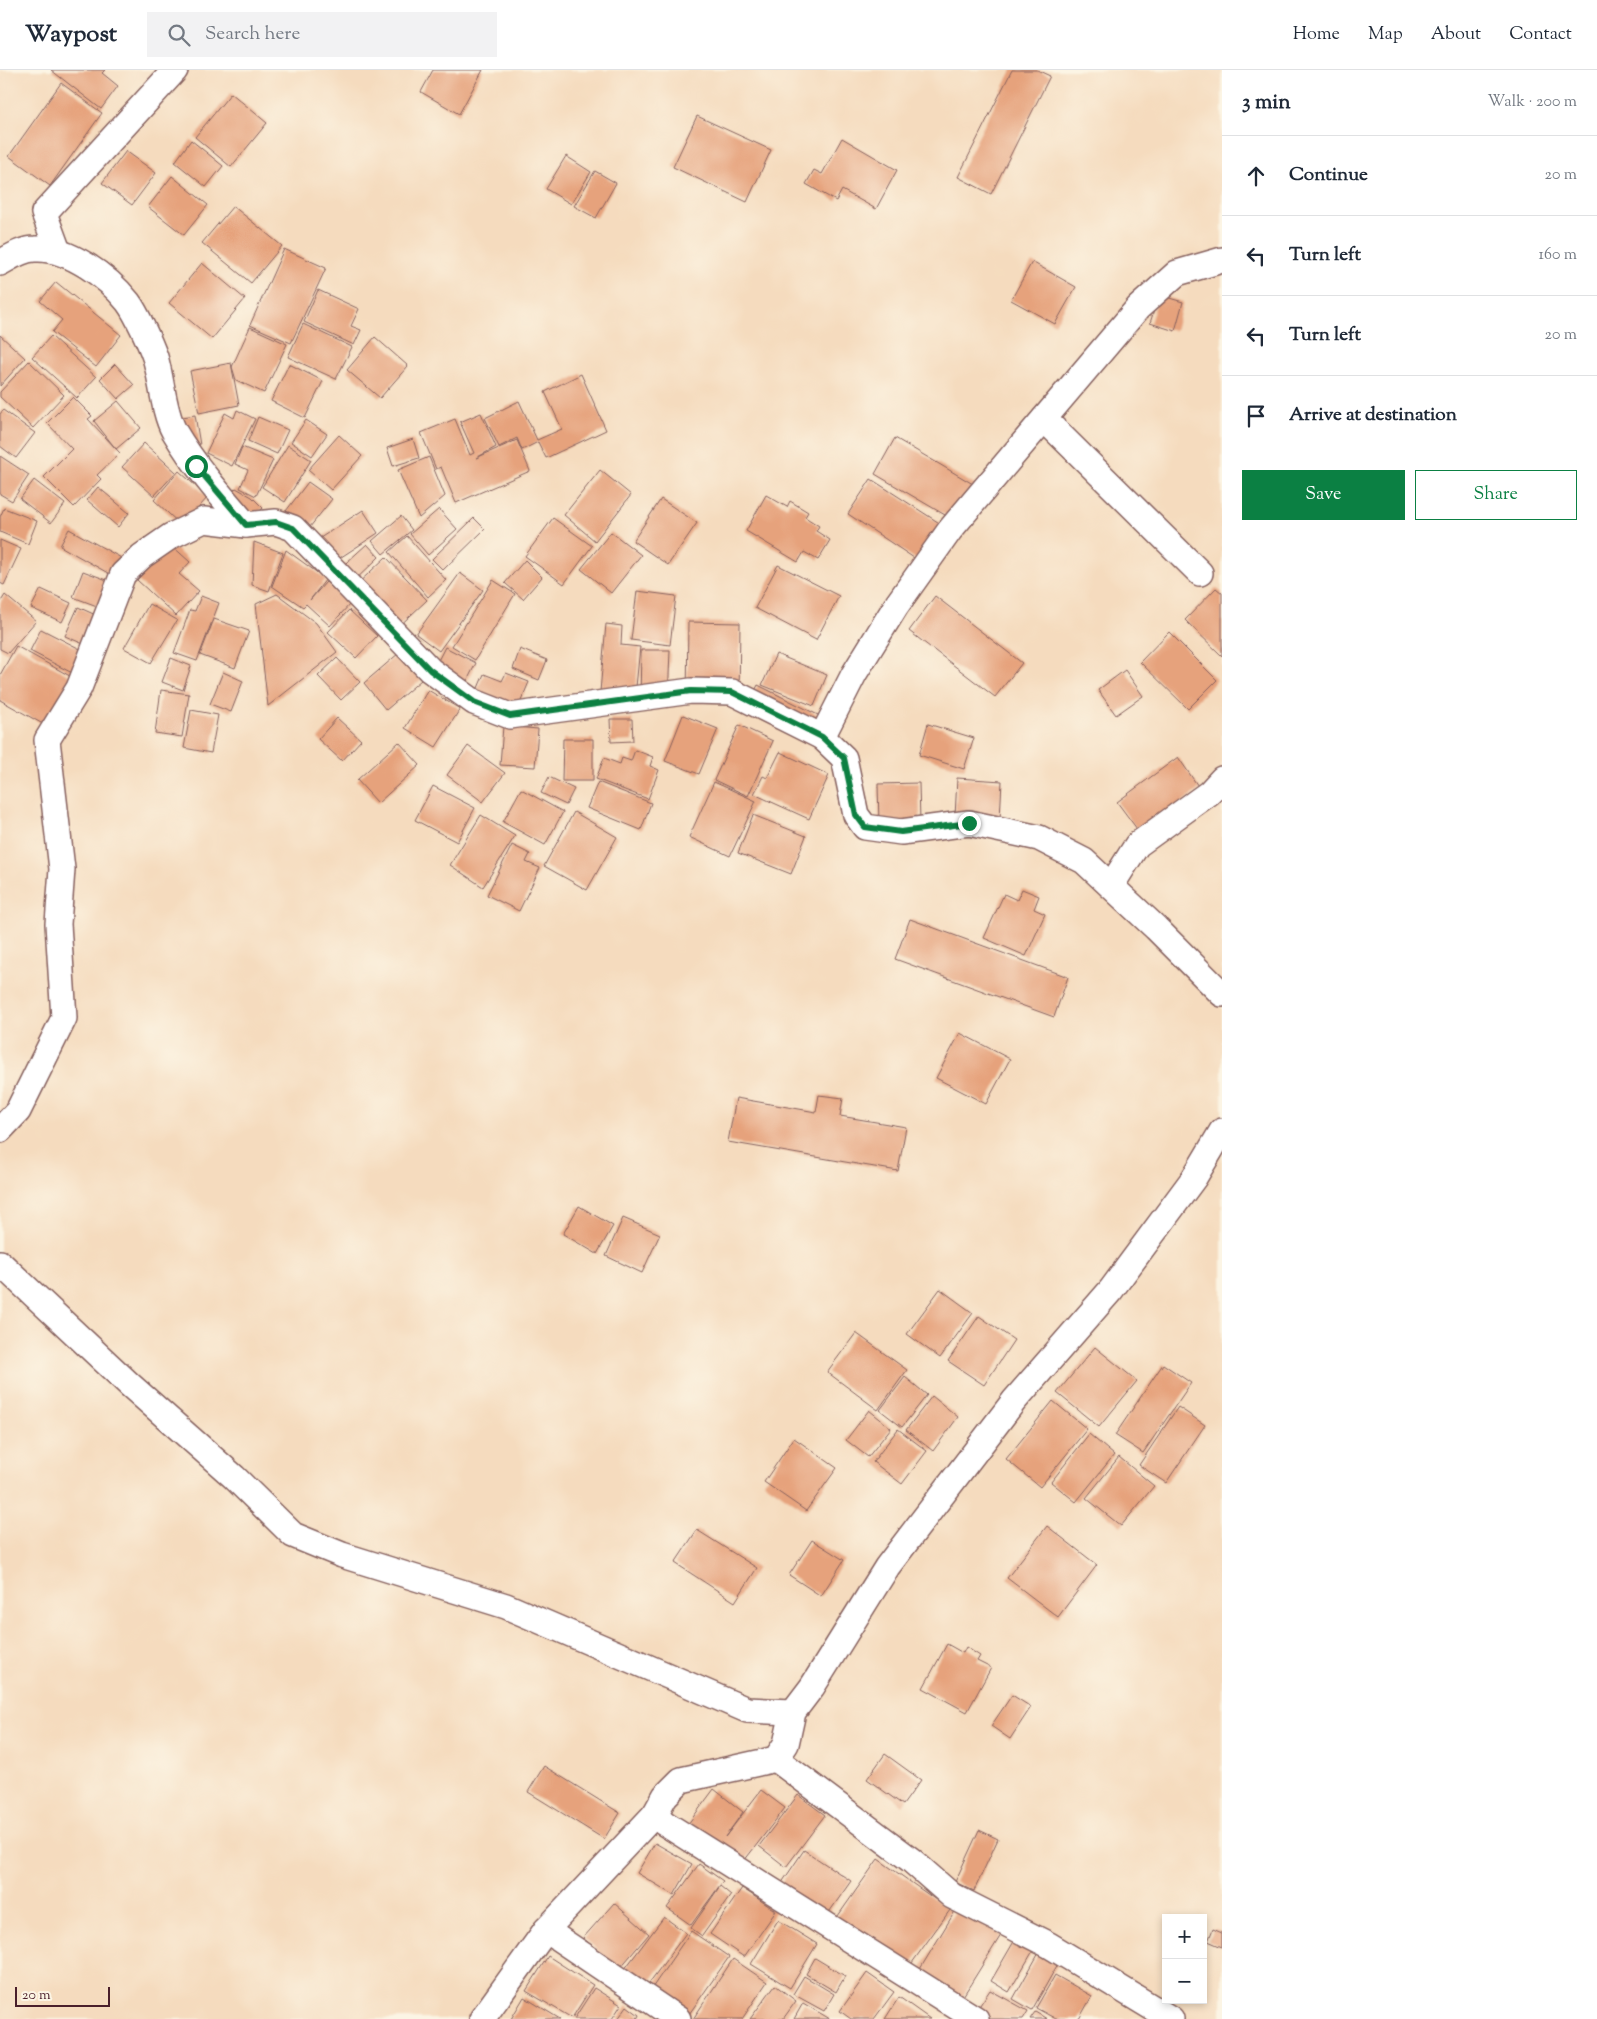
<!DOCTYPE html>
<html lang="en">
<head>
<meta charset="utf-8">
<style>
  :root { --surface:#fff; --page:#f2f2f3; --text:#1f2937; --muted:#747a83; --line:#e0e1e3; --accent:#0b8043 }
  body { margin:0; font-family:"Sorts Mill Goudy",serif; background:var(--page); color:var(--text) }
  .controls { position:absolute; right:15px; bottom:15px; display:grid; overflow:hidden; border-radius:0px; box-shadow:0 2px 8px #0003 }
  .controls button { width:45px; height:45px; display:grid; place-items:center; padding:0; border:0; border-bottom:1px solid var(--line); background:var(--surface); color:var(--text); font:25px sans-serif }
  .scale { position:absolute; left:15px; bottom:12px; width:95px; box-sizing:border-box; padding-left:5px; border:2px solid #4a1f2b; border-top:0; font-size:14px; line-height:18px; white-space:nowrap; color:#4a1f2b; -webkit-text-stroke:4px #fcf5e5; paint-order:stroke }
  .stop { position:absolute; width:15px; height:15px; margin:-11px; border:4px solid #0b8043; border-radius:50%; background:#fff }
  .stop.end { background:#0b8043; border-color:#fff; box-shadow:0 1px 5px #0008 }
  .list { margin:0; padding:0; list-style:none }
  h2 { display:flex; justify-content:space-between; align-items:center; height:65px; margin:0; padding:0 20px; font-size:21px }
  h2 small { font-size:16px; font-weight:400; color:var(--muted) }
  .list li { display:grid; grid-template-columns:32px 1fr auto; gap:15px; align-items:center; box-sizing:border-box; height:80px; padding:0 20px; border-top:1px solid var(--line) }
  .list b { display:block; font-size:19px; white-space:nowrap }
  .list em { font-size:16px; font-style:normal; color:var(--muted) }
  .actions { display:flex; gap:10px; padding:15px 20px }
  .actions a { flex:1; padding:11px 0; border:1px solid var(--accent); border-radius:0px; text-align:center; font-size:18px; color:var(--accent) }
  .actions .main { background:var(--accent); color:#fff }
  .icon { flex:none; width:28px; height:28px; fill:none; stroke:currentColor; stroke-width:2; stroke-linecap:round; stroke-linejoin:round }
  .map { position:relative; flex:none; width:1222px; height:1949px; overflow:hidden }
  header { display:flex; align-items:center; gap:30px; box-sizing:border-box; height:70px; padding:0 25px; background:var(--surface); border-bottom:1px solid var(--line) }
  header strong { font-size:24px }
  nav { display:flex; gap:28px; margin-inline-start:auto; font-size:18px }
  .search { width:350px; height:45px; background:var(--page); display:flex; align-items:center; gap:12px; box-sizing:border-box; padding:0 18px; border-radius:0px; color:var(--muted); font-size:19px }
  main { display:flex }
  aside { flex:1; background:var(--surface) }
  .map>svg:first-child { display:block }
</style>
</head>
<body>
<header>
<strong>Waypost</strong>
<div class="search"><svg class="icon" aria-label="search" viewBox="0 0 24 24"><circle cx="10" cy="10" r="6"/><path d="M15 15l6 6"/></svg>Search here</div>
<nav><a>Home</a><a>Map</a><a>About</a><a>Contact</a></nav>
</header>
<main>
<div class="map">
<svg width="1222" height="1949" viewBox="0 0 1222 1949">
  <rect width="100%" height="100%" fill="#fcf5e5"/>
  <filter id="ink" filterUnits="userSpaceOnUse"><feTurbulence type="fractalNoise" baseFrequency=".02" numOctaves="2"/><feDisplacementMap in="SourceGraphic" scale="10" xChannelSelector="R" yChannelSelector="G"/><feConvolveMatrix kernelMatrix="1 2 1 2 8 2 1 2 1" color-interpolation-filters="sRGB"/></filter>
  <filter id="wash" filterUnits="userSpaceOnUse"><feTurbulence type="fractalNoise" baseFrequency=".0096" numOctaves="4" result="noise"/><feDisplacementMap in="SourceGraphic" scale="20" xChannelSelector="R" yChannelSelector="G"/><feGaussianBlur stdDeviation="1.12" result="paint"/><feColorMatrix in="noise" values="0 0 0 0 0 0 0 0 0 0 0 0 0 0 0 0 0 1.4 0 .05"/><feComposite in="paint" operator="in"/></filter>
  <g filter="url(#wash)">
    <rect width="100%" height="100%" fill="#f5dbbe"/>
    <g id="blocks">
      <g fill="#e6a27b">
        <polygon points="51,0 105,0 102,3 118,16 101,39"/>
        <polygon points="433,0 483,0 459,44 421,22"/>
        <polygon points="1012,0 1037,0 1050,6 991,124 958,107"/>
        <polygon points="61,13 102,43 50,116 9,86"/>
        <polygon points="231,23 267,53 231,97 195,67"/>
        <polygon points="697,46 771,80 747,132 673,97"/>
        <polygon points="842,68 897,100 876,139 842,120 836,131 806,114 814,100 822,104"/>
        <polygon points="191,70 223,96 206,117 175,92"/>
        <polygon points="126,81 156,103 132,135 102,113"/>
        <polygon points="566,86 591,102 571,134 546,119"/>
        <polygon points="595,101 616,113 596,148 574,136"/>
        <polygon points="172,106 208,135 184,165 148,137"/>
        <polygon points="233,136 282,176 251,213 202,173"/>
        <polygon points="284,179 326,198 291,273 250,255"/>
        <polygon points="1032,192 1076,217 1055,254 1011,230"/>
        <polygon points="202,193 245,229 212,269 169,233"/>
        <polygon points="56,212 121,265 96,297 52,262 62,250 40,231"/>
        <polygon points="318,220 359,239 351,256 361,260 354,275 304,252"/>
        <polygon points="1159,225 1183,232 1175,261 1150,253"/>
        <polygon points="303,254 352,277 336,309 288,287"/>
        <polygon points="250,257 287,274 264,323 236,310 232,297"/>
        <polygon points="0,265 25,288 0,316"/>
        <polygon points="51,266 96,307 77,328 32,287"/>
        <polygon points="375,267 408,296 380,328 347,300"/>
        <polygon points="29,291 64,325 33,358 0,327 0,322"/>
        <polygon points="231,293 239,335 199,343 190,301"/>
        <polygon points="115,294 134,315 118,329 100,309"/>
        <polygon points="289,294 323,311 305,348 271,331"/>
        <polygon points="581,304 606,360 546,388 538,372 522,380 517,368 499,377 485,348 519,331 537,370 562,359 545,322"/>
        <polygon points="73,327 92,346 88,349 120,383 97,405 101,409 74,437 44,407 72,379 47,353"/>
        <polygon points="118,331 141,358 116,379 94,351"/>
        <polygon points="3,340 35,363 16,388 0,376 0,344"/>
        <polygon points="237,340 255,349 232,396 206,383 225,343 234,348"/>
        <polygon points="481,343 496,377 476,388 517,370 530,401 456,433 441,397 436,399 421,363 455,349 470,385 474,383 460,352"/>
        <polygon points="195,345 200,375 181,378 176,348"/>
        <polygon points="258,347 288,360 277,384 248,371"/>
        <polygon points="306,350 327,364 312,386 291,372"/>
        <polygon points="339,365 362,386 331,420 308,400"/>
        <polygon points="895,368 978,417 957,452 875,404"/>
        <polygon points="413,369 419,388 393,396 387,378"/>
        <polygon points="144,373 176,402 154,426 122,397"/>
        <polygon points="288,375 311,390 285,432 262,417"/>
        <polygon points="242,377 273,390 256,426 240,418 248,400 235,394"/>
        <polygon points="0,386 29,405 12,431 0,424"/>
        <polygon points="429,387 445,426 419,448 398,400"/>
        <polygon points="600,400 631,425 595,471 564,445"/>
        <polygon points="179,401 208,427 182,456 154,430"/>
        <polygon points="871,409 944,456 920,492 848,444"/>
        <polygon points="34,410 65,434 51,453 20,429"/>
        <polygon points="308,412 332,429 306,462 283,445"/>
        <polygon points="98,417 129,443 118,457 87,430"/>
        <polygon points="236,418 252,427 263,438 247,453 225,428"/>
        <polygon points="766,425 787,437 790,431 808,442 805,447 819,456 816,461 830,470 818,490 804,482 798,492 746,461"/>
        <polygon points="661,429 697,453 668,495 633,471"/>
        <polygon points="4,438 37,451 28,474 0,462 0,447"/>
        <polygon points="439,439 457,459 428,485 410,464"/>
        <polygon points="363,440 378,463 329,495 314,472"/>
        <polygon points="401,446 412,460 383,484 372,471"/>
        <polygon points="474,448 485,459 443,500 432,489"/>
        <polygon points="553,448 592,476 564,514 525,486"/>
        <polygon points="69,459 125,490 115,507 60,476"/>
        <polygon points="611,462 641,485 611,523 581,499"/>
        <polygon points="407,466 446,510 428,527 389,482"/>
        <polygon points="0,470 21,479 4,515 0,513"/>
        <polygon points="254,472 283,483 269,521 252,515"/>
        <polygon points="170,474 190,492 179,504 199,521 176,546 137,510"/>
        <polygon points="367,474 379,487 349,516 336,502"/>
        <polygon points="286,480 326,509 310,530 326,512 350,534 330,556 306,534 303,537 272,516"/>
        <polygon points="386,487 427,530 394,561 353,518"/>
        <polygon points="525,490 542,507 523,529 505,513"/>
        <polygon points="778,495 839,526 816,570 755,538"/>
        <polygon points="83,501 115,513 105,539 73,527"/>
        <polygon points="460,503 483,520 439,581 416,564"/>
        <polygon points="493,510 515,524 475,590 452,576"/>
        <polygon points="1216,518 1222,523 1222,586 1185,550"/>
        <polygon points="41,519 71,533 62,552 31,538"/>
        <polygon points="637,521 676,526 670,575 631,570"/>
        <polygon points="277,524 316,553 337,582 268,636 256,534"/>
        <polygon points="5,525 36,551 8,583 0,579 0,533"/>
        <polygon points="201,526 219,533 197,591 174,583 190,540 195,541"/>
        <polygon points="935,526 1022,593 995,627 909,561"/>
        <polygon points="149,534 177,550 151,593 124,578"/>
        <polygon points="78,537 100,547 88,576 65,566"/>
        <polygon points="349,540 377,566 356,588 328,562"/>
        <polygon points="214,549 249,561 235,598 200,585"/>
        <polygon points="688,552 740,553 739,629 687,628"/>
        <polygon points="606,554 622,556 621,575 640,577 634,637 599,633"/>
        <polygon points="41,559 88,583 76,605 30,581"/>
        <polygon points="1169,562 1217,610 1188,639 1140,592"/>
        <polygon points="16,576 77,610 50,658 0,630 0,605"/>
        <polygon points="445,577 476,593 459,627 427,612"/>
        <polygon points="520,579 547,590 539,610 513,599"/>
        <polygon points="641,580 670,580 668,630 640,629"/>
        <polygon points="399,583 421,610 386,640 364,613"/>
        <polygon points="776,584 827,605 814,636 762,615"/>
        <polygon points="171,588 191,596 183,620 162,612"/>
        <polygon points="337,588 360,612 341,630 318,606"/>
        <polygon points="1125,600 1143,626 1116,645 1098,620"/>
        <polygon points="223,602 243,611 231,642 210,634"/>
        <polygon points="506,603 529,612 513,650 472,632 484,604 502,611"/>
        <polygon points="758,615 822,647 812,666 748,634"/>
        <polygon points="161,620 189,624 182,667 155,663"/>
        <polygon points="428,620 460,639 436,677 405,658"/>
        <polygon points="191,640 218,645 211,683 184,678"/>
        <polygon points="683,645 718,659 699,704 665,691"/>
        <polygon points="337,648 361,670 342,691 318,669"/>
        <polygon points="610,649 632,649 633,671 611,672"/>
        <polygon points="928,654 974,668 964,699 919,685"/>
        <polygon points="739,655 773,671 748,726 714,710"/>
        <polygon points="503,656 538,659 535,697 500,695"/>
        <polygon points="563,669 593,669 593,711 562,711"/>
        <polygon points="399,672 420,695 378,733 357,710"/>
        <polygon points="468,676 505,703 483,732 447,705"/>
        <polygon points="635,680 653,687 650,696 659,700 648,729 596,709 604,688 620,694 622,688 631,691"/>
        <polygon points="780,682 829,705 809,749 754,724 763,706 767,708"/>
        <polygon points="1178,687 1200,719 1140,763 1117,732"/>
        <polygon points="549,707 574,719 566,735 541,723"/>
        <polygon points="957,708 1002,711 1000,749 955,747"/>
        <polygon points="598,712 651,733 641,760 587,738"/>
        <polygon points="714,712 756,731 730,786 689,767"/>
        <polygon points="919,713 920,752 879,754 878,714"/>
        <polygon points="433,716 475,738 457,772 415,750"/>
        <polygon points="521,719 563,742 545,775 503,752"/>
        <polygon points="574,742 617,767 587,820 544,796"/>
        <polygon points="481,745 515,766 483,817 450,795"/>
        <polygon points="753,745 806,766 791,804 738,783"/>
        <polygon points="512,775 530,784 526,792 540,798 519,841 487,825"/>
        <polygon points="1022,819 1039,826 1034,839 1045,844 1026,886 984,868 1004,824 1017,830"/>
        <polygon points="910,849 1068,907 1054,947 895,889"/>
        <polygon points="960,963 1010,989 986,1034 936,1008"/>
        <polygon points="819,1025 843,1028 840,1046 906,1057 898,1101 728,1072 736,1028 816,1042"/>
        <polygon points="579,1136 613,1156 597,1184 563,1164"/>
        <polygon points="623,1148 660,1164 642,1203 606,1186"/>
        <polygon points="940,1219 973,1243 940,1288 907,1264"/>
        <polygon points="979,1246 1014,1270 984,1315 948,1291"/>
        <polygon points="856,1263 907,1300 878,1340 827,1302"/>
        <polygon points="1095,1277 1137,1311 1099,1357 1057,1323"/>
        <polygon points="1163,1294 1191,1313 1143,1383 1115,1365"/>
        <polygon points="905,1307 927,1325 902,1357 880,1340"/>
        <polygon points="932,1326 958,1347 933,1381 906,1360"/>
        <polygon points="1053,1331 1087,1359 1040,1417 1006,1389"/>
        <polygon points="1178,1337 1205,1355 1166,1413 1139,1395"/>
        <polygon points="869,1340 891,1358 868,1387 846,1370"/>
        <polygon points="898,1359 927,1381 902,1414 873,1392"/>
        <polygon points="1089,1364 1114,1385 1076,1432 1051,1412"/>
        <polygon points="794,1368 837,1398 806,1441 764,1412"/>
        <polygon points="1119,1387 1154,1416 1121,1456 1086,1428"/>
        <polygon points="1047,1456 1097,1495 1058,1547 1007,1508"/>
        <polygon points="697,1460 757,1498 735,1532 675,1493"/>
        <polygon points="812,1470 844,1490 821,1526 789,1505"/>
        <polygon points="947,1574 963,1583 966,1577 980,1586 977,1591 991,1598 967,1642 923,1618"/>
        <polygon points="1012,1625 1031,1637 1010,1669 991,1656"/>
        <polygon points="885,1684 921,1710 903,1735 867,1709"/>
        <polygon points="544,1696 620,1743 604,1769 528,1722"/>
        <polygon points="714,1719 743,1742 725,1767 761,1720 785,1738 744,1791 720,1772 718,1776 688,1754"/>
        <polygon points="798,1725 825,1745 786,1797 759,1776"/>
        <polygon points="979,1760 998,1769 974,1821 955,1812"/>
        <polygon points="655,1773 692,1794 674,1825 637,1803"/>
        <polygon points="804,1780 851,1811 825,1848 779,1817"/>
        <polygon points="878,1789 950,1840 904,1904 833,1853"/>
        <polygon points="699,1794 723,1811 691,1855 667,1838"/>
        <polygon points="720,1816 731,1825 702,1866 691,1858"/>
        <polygon points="742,1818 776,1841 744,1887 710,1864"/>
        <polygon points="614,1833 649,1864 619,1899 583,1868"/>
        <polygon points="957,1838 1001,1865 957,1936 914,1909"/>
        <polygon points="664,1847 686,1863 644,1920 621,1904"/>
        <polygon points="778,1850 817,1874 790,1918 751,1894"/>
        <polygon points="1213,1859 1222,1863 1222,1877 1208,1871"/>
        <polygon points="691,1861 729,1887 687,1947 650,1921"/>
        <polygon points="1016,1868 1034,1879 1009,1922 991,1911"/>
        <polygon points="1040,1881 1059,1892 1032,1940 1013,1929"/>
        <polygon points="548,1886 593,1915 572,1948 526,1921"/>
        <polygon points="815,1888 845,1906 836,1922 806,1904"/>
        <polygon points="733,1889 767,1912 742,1949 693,1949"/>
        <polygon points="867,1903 894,1922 874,1949 851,1949 840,1941"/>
        <polygon points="1055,1905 1092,1926 1079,1949 1056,1949 1036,1938"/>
        <polygon points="804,1906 834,1924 824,1941 793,1924"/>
        <polygon points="775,1915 796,1931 783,1949 750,1949"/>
        <polygon points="594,1918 621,1935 612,1949 574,1949"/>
        <polygon points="990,1920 1028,1941 1023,1949 988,1949 976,1941"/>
        <polygon points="524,1927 560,1949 511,1949"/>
        <polygon points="899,1927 930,1949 885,1949"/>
        <polygon points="803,1933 830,1949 794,1949"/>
        <polygon points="627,1936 639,1945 637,1949 618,1949"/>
        <polygon points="1035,1942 1047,1949 1030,1949"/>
      </g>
    </g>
  </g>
  <g filter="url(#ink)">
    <use href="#blocks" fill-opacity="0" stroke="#86615e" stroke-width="1"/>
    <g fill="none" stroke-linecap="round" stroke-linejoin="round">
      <g stroke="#86615e" stroke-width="28">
        <g id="minor">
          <polyline points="58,181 44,143 175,0"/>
          <path d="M0,193C11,187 22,179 35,179C68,177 108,207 128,232C137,244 150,273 155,287C162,309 163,341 174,361C194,395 220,425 246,455L276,452L293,458L430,600L474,632L510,646L691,621L732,622L822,667L854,604L896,536L950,460L1014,384L1138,238L1177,203L1222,190"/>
          <polyline points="1044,349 1200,503"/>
          <polyline points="822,667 844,688 856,745 865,757 901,762 969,753 1039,768 1084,791 1156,858 1222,924"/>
          <polyline points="1111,816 1137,775 1209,723 1222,709"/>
          <polyline points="0,1060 18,1041 64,948 58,854 62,799 47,670 79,618 123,504 142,486 171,466 204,450 246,455"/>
          <polyline points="0,1193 130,1315 234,1407 293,1465 342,1485 506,1536 747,1640 793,1642"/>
          <polyline points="776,1689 911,1790 952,1826 1049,1875 1171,1949"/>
          <polyline points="546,1860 678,1949"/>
          <polyline points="482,1949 546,1860 655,1744"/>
          <polyline points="976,1949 664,1753 655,1744 665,1726 681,1710 776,1689 786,1674 793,1642 812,1617 887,1497 1014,1331 1111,1220 1194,1108 1222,1061"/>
        </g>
      </g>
      <use href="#minor" stroke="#fff" stroke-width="25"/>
    </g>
  </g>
  <g fill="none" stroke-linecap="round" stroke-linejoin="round" filter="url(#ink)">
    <polyline stroke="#0b8043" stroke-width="6" points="196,396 246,455 276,452 293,458 430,600 474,632 510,646 691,621 732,622 822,667 844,688 856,745 865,757 901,762 969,753"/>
  </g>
</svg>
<div class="controls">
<button>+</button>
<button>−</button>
</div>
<div class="scale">20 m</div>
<div class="stop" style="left:196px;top:396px"></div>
<div class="stop end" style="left:969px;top:753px"></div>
</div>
<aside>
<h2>3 min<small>Walk · 200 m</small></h2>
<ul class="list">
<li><svg class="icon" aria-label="ahead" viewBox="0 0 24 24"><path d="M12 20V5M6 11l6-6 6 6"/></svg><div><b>Continue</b></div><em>20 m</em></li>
<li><svg class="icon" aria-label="left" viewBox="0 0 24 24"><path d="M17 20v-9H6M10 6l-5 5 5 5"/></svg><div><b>Turn left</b></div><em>160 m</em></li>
<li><svg class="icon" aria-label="left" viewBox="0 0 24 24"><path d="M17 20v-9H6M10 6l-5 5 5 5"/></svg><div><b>Turn left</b></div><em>20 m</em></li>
<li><svg class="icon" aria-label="arrive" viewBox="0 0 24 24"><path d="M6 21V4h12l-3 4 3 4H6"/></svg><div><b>Arrive at destination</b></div></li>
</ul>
<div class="actions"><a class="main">Save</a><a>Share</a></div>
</aside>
</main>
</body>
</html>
